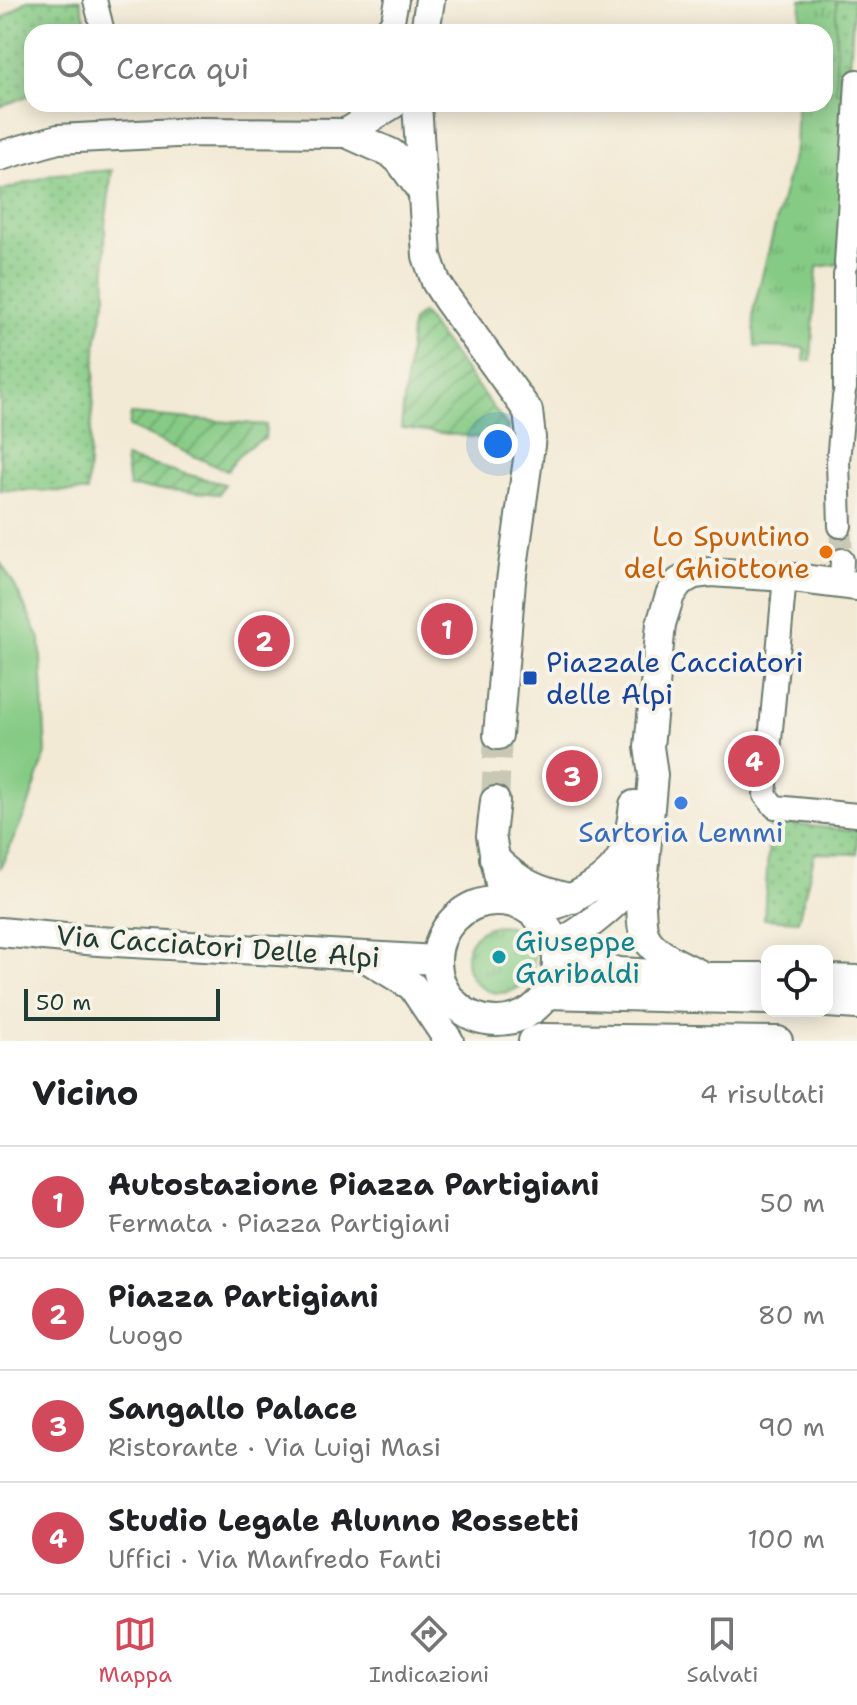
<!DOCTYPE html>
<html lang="it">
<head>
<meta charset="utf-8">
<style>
  :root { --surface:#fff; --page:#f6f6f6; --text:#202124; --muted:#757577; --line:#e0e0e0; --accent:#d1495b }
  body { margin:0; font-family:"Shantell Sans",sans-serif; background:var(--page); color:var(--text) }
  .controls { position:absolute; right:24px; bottom:24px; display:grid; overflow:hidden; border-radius:16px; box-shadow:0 4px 20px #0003 }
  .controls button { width:72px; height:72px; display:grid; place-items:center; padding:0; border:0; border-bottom:2px solid var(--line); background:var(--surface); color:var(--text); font:40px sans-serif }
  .scale { position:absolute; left:24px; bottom:20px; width:196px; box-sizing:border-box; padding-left:8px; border:4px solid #1f3d34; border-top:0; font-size:22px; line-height:28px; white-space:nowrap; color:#1f3d34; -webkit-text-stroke:6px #f7f3e8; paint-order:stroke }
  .you { position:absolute; left:498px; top:444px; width:28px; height:28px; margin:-20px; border:6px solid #fff; border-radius:50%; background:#1a73e8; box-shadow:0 0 0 12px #1a73e833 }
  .badge { display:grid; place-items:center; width:52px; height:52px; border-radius:50%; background:var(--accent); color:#fff; font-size:26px; font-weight:700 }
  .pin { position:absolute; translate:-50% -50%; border:4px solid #fff; box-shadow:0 2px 8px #0006 }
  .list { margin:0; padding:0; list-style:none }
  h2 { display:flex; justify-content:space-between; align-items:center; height:104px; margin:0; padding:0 32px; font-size:34px }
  h2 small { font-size:26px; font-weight:400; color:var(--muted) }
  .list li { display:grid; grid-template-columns:52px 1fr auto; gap:24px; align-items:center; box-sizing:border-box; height:112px; padding:0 32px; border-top:2px solid var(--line) }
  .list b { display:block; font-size:30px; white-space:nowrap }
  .list p { margin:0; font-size:26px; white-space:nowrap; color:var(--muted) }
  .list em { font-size:26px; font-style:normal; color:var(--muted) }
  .icon { flex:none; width:44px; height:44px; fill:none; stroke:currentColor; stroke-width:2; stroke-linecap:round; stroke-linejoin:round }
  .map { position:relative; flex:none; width:857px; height:1041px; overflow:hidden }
  .search { position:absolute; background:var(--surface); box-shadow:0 4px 20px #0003; left:24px; right:24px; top:24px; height:88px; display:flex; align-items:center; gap:20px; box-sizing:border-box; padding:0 28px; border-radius:24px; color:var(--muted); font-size:30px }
  .sheet { height:552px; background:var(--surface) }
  nav { display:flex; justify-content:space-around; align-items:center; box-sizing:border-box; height:112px; border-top:2px solid var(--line); background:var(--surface); font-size:22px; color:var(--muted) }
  nav a { display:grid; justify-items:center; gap:4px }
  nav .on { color:var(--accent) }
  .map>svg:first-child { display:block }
</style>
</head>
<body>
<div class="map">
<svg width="857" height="1041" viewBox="0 0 857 1041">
  <defs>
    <pattern id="grass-tufts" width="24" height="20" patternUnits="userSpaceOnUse" patternTransform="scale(2)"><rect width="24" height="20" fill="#86cb85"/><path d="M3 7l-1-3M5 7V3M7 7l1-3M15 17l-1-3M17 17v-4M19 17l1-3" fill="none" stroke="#6da66e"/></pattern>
    <pattern id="park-dots" width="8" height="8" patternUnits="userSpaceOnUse" patternTransform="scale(2)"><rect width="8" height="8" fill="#86cb85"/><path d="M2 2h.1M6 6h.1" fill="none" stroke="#6da66e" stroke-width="1.8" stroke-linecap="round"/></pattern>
    <pattern id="garden-furrows" width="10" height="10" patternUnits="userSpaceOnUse" patternTransform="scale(2)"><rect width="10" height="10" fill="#86cb85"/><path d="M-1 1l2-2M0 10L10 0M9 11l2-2" fill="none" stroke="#6da66e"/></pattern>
  </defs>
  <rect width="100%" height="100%" fill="#f7f3e8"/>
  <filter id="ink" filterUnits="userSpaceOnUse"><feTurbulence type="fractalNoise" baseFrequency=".0125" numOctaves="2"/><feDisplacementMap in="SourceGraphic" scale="16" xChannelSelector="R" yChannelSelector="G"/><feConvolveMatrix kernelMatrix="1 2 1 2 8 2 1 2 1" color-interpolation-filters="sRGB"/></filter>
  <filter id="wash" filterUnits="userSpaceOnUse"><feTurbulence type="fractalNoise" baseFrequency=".006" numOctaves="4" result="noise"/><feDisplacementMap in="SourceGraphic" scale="32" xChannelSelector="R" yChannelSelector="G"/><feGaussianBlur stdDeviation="1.8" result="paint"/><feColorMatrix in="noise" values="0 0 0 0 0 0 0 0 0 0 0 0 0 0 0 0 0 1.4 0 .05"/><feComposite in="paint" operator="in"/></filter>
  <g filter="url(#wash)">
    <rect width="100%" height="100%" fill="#f3ead5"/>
    <g fill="url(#grass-tufts)" stroke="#52845c" stroke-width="2">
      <polygon points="801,0 854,0 839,264 817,267 811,361 804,361 804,348 755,347 753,311 795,148 797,104 825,104 825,32 800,32"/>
      <circle cx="500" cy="959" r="34"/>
    </g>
    <g fill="url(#park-dots)" stroke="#52845c" stroke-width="2">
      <polygon points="28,0 80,0 89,32 32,32 32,94 0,107 0,20"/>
      <polygon points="836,0 854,0 848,80 852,93 836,92"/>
      <polygon points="112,170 105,226 106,297 97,337 87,492 0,490 0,191 55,174"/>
      <polygon points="770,822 857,831 857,854 815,853 798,921 764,919"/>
    </g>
    <g fill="url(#garden-furrows)" stroke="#52845c" stroke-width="2">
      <polygon points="422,313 508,427 504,441 401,428 412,322"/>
      <path d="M131,414L266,425L265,439C248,444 237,456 227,471L129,427Z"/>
      <polygon points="125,458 224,484 219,494 129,487"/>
    </g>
    <polygon fill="#86cb85" stroke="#52845c" stroke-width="2" points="0,562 15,586 40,639 46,753 28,807 0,869"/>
  </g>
  <g filter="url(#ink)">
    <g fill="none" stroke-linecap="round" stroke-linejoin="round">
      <polyline stroke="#c9c7b5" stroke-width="22" stroke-dasharray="22 11" stroke-linecap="butt" points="840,526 842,560"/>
      <polyline stroke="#c9c7b5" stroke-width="28" stroke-dasharray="28 14" stroke-linecap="butt" points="495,801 498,735"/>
      <g stroke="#697a6c" stroke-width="26">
        <g id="minor">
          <polyline points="95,0 103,32"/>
          <polyline points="385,32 393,20 397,0"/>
          <polyline points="846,264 857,81"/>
          <polyline points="845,388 845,275"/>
          <polyline points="840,526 838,461 844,397"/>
          <polyline points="785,577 765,795 775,807 857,815"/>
          <polyline points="841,584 842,560"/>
        </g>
      </g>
      <g stroke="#697a6c" stroke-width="32">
        <g id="tertiary">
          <polyline points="425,32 430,0"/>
          <polyline points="417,104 427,256 436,282 447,299 528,411 531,438 511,581 498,735"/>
          <polyline points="346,133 393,104"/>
          <polyline points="0,156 58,139 196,132 346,133 391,153 400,161 421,190"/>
          <polyline points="495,801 491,836 503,900"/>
          <path d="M494,858C521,884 537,891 573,899"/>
          <circle cx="497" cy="961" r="60"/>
          <path d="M532,912C564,904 613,883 625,849C630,835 632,820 634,805"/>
          <polyline points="0,932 98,941 437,960"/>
          <path d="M555,946C592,926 617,903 644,872"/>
          <polyline points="557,956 619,972 705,977 767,977"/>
          <polyline points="368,959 412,986 449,1041"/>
          <path d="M705,977C687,967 657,957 646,938C641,929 642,917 641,906L653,775L649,747L661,624L670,595L679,582L694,574L711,572L785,577L857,586"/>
          <polyline points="827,979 857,980"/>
          <polyline points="547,994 767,1000"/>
          <polyline points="827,1003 857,1005"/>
          <polyline points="533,1041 542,1038 778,1041"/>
        </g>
      </g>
      <use href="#minor" stroke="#fff" stroke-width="22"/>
      <use href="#tertiary" stroke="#fff" stroke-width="28"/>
    </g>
  </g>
  <circle fill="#e8710a" stroke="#f7f3e8" stroke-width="3" cx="826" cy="552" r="8"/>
  <rect fill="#1a4fb4" stroke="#f7f3e8" stroke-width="3" x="522" y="670" width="16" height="16" rx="4"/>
  <circle fill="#3f7fe0" stroke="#f7f3e8" stroke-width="3" cx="681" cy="803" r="8"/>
  <circle fill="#0f9aa8" stroke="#f7f3e8" stroke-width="3" cx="499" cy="957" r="8"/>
  <g text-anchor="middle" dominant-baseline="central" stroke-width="8" stroke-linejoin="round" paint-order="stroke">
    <g font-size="28" fill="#c56008" stroke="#f7f3e8" text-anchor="end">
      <text x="810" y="536">Lo Spuntino<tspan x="810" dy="32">del Ghiottone</tspan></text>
    </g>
    <g font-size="28" fill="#164399" stroke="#f7f3e8" text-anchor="start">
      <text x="546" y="662">Piazzale Cacciatori<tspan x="546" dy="32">delle Alpi</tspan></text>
    </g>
    <g font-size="28" fill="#366cbe" stroke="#f7f3e8">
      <text x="681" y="832">Sartoria Lemmi</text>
    </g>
    <g font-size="28" fill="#0d838f" stroke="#f7f3e8" text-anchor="start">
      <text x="515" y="941">Giuseppe<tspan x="515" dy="32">Garibaldi</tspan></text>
    </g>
    <g font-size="28" fill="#1f3d34" stroke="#f7f3e8">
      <text transform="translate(218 946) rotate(4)">Via Cacciatori Delle Alpi</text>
    </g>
  </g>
</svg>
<div class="controls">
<button><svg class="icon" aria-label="locate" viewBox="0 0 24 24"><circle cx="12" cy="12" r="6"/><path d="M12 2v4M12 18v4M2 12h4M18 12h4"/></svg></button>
</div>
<div class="scale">50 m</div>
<div class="you"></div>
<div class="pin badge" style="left:447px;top:629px">1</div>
<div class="pin badge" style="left:264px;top:641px">2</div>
<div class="pin badge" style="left:572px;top:776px">3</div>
<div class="pin badge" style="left:754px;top:761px">4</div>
<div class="search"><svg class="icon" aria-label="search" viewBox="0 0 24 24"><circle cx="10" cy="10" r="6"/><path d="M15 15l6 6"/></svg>Cerca qui</div>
</div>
<section class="sheet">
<h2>Vicino<small>4 risultati</small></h2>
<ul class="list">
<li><span class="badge">1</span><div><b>Autostazione Piazza Partigiani</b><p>Fermata · Piazza Partigiani</p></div><em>50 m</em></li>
<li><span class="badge">2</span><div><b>Piazza Partigiani</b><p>Luogo</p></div><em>80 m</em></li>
<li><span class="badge">3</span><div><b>Sangallo Palace</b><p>Ristorante · Via Luigi Masi</p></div><em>90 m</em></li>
<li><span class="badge">4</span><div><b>Studio Legale Alunno Rossetti</b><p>Uffici · Via Manfredo Fanti</p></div><em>100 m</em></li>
</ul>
</section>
<nav>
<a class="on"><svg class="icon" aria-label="map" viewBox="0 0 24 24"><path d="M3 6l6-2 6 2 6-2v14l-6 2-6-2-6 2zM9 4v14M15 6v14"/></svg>Mappa</a>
<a><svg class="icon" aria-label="directions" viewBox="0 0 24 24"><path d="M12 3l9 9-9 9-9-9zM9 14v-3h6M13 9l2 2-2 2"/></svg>Indicazioni</a>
<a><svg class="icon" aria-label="saved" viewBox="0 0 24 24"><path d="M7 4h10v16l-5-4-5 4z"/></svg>Salvati</a>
</nav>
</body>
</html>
